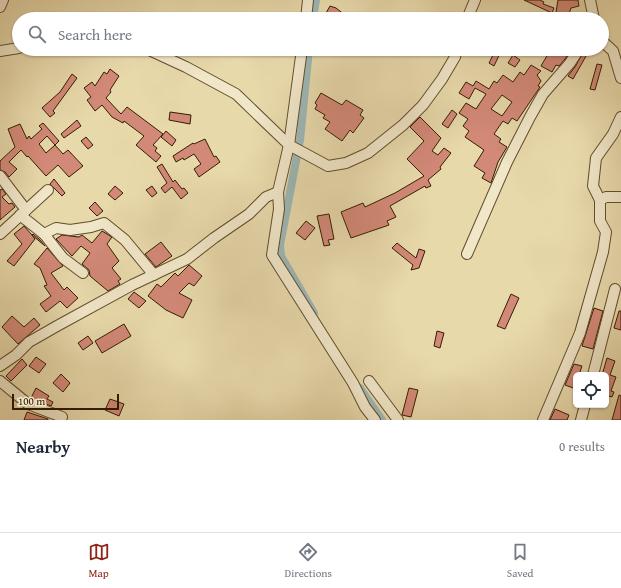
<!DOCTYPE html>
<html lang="en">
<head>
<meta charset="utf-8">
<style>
  :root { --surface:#fff; --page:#f2f2f3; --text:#1f2937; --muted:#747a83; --line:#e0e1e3; --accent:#8f2418 }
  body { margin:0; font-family:"Gentium Book Plus",serif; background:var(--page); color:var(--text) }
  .controls { position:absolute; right:12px; bottom:12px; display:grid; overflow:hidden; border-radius:6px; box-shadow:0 1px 3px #0004 }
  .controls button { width:36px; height:36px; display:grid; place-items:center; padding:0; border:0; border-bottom:1px solid var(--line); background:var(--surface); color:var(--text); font:20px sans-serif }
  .scale { position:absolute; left:12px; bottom:10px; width:107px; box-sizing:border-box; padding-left:4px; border:2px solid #331e00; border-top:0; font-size:11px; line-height:14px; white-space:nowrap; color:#331e00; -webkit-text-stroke:3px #f0e6c8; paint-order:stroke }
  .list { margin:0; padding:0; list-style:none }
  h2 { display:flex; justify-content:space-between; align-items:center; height:52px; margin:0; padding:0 16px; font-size:17px }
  h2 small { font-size:13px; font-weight:400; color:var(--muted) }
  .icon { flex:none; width:22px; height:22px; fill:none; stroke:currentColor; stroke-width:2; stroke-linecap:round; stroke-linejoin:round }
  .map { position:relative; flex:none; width:621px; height:420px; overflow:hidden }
  .search { position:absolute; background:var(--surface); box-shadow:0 1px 3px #0004; left:12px; right:12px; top:12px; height:44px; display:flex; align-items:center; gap:10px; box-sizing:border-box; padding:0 14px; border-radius:22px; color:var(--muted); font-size:15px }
  .sheet { height:112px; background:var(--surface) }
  nav { display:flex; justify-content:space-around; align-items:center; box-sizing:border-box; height:56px; border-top:1px solid var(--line); background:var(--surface); font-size:11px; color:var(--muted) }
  nav a { display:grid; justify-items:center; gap:2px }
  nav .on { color:var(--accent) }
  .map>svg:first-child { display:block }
</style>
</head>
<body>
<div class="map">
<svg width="621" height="420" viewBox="0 0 621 420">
  <rect width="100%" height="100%" fill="#e8d9ab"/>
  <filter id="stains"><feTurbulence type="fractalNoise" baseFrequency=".005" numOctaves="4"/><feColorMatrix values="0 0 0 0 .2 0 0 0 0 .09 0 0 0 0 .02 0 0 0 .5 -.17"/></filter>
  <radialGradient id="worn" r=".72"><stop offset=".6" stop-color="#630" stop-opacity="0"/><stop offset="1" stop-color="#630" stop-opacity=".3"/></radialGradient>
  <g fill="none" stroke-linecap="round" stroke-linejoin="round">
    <g stroke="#9cb7b5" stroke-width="8">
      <polyline points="313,19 316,0"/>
      <polyline points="309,49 300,140 280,245 281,256 314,313"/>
      <polyline points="360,388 382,420"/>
    </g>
  </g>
  <g fill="#d38978" stroke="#331e00" fill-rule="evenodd">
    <polygon points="524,0 540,0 544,2 543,4 554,8 552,13"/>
    <polygon points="558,0 578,0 579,6 571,8 568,17 556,12"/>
    <polygon points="330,6 336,8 350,19 337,19 326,13"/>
    <polygon points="496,49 502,49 494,66 489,63"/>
    <polygon points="537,49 571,49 565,59 559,66 556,65 552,72 541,66 548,54"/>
    <polygon points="585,49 590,49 573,79 568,76 575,67"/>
    <polygon points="513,55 520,60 515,67 508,63"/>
    <polygon points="597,64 602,65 595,90 590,89"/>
    <path d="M531,65L541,71L537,75L541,81L538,86L540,87L517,121L512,118L508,124L503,121L494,134L501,139L499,142L507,147L498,162L491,183L482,178L485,173L474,166L484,150L465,137L469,131L463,126L468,119L459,113L466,103L476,109L486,94L475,88L469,99L459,93L466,82L473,86L476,81L489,89L494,81L497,83L503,75L513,82L520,72L524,75ZM502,95L512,102L502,116L491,109Z"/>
    <polygon points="110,69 119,76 110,90 111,92 106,98 121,114 127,107 163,134 153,145 157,148 155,151 161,156 156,162 136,145 144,136 124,121 123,123 112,117 102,105 95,111 87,100 91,97 84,88 92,82 95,86 104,72 107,74"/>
    <polygon points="72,74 77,78 53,111 55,113 50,117 42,108 60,92"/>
    <polygon points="321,93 342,105 346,100 363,110 360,115 364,118 353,133 350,130 342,141 325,129 330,122 323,118 325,115 315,109 317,105 315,103"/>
    <polygon points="452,110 457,114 448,128 442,124"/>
    <polygon points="170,112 191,115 190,124 169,120"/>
    <polygon points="420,117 441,138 432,151 438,155 444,148 451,153 440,167 441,169 428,180 431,186 426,188 425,186 390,206 396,217 387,221 389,225 351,238 341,212 363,203 365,207 395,193 424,176 407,159 424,141 410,127"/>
    <polygon points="77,120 81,126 64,138 61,134"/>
    <polygon points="43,123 59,141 55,145 47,136 39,144 46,153 55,145 63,154 68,150 83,166 69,177 58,165 46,176 28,156 27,157 21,150 9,162 17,169 9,177 5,172 0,170 0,161 15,147 8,129 20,124 27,139 29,136 31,139 42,129 39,126"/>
    <polygon points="166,131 176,140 172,146 161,137"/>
    <polygon points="86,137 93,145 88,149 81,141"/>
    <polygon points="205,139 214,157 216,156 220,162 199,177 194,169 201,164 194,154 184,160 183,158 176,162 173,156 193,143 194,144"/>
    <polygon points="162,164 173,182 175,180 182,189 184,188 188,193 181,199 172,187 165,193 161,188 167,183 157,167"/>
    <polygon points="54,179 65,193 62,196 50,184"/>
    <polygon points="115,186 123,193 115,200 108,194"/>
    <polygon points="152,186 157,193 152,197 146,190"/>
    <polygon points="2,189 6,194 2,197 9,204 12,203 15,207 0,220 0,190"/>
    <polygon points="95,202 103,211 97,216 89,208"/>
    <polygon points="329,214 334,239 328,240 330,245 324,246 317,216"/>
    <polygon points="306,221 315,228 305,240 296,233"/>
    <polygon points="24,226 32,235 33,234 39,239 45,246 32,235 35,239 14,266 7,261 22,244 14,234"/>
    <polygon points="102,231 112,237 107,244 119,261 112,268 121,279 118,281 120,284 108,291 90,276 89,270 82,264 90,253 81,246 72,256 56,239 62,235 79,237 82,235 92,243"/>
    <polygon points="161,242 172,256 156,267 145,254"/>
    <polygon points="397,243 416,258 419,249 425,251 419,268 411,270 413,265 392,248"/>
    <polygon points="47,248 63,266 51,273 64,290 67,287 78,298 67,308 60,301 46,312 40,304 51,296 44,286 47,285 40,268 34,264"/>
    <polygon points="189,265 202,276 194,286 189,283 179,293 192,300 183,318 166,310 148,296 157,284 161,287 175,273 178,276"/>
    <polygon points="134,292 146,301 139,308 128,299"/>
    <polygon points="511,294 519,298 505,329 497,326"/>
    <polygon points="594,308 603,311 593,349 582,346"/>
    <polygon points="619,311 621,311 621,330 614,328"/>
    <polygon points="12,316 24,327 34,318 40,325 18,344 2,327"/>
    <polygon points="124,324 131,336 102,353 95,341"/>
    <polygon points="437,331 444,333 440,348 434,346"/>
    <polygon points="88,336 93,343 83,350 78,343"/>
    <polygon points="36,357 46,364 39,373 29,366"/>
    <polygon points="607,358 615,361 610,375 616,377 611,391 614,392 612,397 609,396 607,402 606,375 602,375"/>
    <polygon points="22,359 27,365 11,381 6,376"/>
    <polygon points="574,364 582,366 579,375 576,375 576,389 565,385"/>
    <polygon points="61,374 70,383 63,392 53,383"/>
    <polygon points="36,388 49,396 47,399 53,402 51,406 31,398"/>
    <polygon points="409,388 418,390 411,417 402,415"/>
    <polygon points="619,395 621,396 621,420 612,420"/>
    <polygon points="110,399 124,404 119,416 105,410"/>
    <polygon points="555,409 569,415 567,420 550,420"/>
    <polygon points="27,412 48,419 48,420 24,420"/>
  </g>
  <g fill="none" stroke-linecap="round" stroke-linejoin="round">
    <g stroke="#604d2b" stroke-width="12">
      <g id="minor">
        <polyline points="590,0 594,19"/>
        <polyline points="0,7 3,0"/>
        <polyline points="306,19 308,0"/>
        <polyline points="467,19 475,0"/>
        <polyline points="602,41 613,51 621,78"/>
        <polyline points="147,49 186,67 236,94 289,145 328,166 346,163 368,153 403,125 423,105 442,79 455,57 457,49"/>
        <polyline points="302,49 289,145 278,192 279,209 272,255 353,383 365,407 375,420"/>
        <polyline points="0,51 19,48"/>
        <polyline points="0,176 26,210"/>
        <polyline points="600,200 606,197 621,197"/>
        <polyline points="20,215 44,234 56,228 70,230 91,227 104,223 125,240 154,275"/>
        <polyline points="0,234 48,190"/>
        <polyline points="44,234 63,258 83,273"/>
        <polyline points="467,254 507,162 530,117 543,94 570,63 579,49"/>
        <polyline points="0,366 16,355 29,342 57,326 132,285 187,259 214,238 249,214 266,197 278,192"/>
        <polyline points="593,375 615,289"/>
        <polyline points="0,381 28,404 62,417"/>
        <polyline points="369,381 398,420"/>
        <polyline points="543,420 580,333 603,252 606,232 600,221 600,200 593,186 596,158 613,134 621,117"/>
        <polyline points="581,420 585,405"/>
      </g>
    </g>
    <use href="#minor" stroke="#f0e6c8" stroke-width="10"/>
  </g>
  <rect width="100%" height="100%" filter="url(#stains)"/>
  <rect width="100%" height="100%" fill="url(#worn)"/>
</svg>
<div class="controls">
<button><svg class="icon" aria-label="locate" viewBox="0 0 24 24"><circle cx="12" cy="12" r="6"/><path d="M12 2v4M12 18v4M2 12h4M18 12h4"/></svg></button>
</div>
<div class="scale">100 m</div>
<div class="search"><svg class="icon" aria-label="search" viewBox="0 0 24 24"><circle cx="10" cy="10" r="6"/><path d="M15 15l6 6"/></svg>Search here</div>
</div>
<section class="sheet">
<h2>Nearby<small>0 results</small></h2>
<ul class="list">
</ul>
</section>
<nav>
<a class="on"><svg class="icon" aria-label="map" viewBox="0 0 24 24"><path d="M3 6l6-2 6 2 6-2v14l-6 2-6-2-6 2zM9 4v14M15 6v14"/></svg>Map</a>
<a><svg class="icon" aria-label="directions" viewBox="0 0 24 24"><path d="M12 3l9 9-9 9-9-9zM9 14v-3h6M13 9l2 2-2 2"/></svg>Directions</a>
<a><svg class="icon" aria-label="saved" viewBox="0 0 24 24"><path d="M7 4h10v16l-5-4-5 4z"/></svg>Saved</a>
</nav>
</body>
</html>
